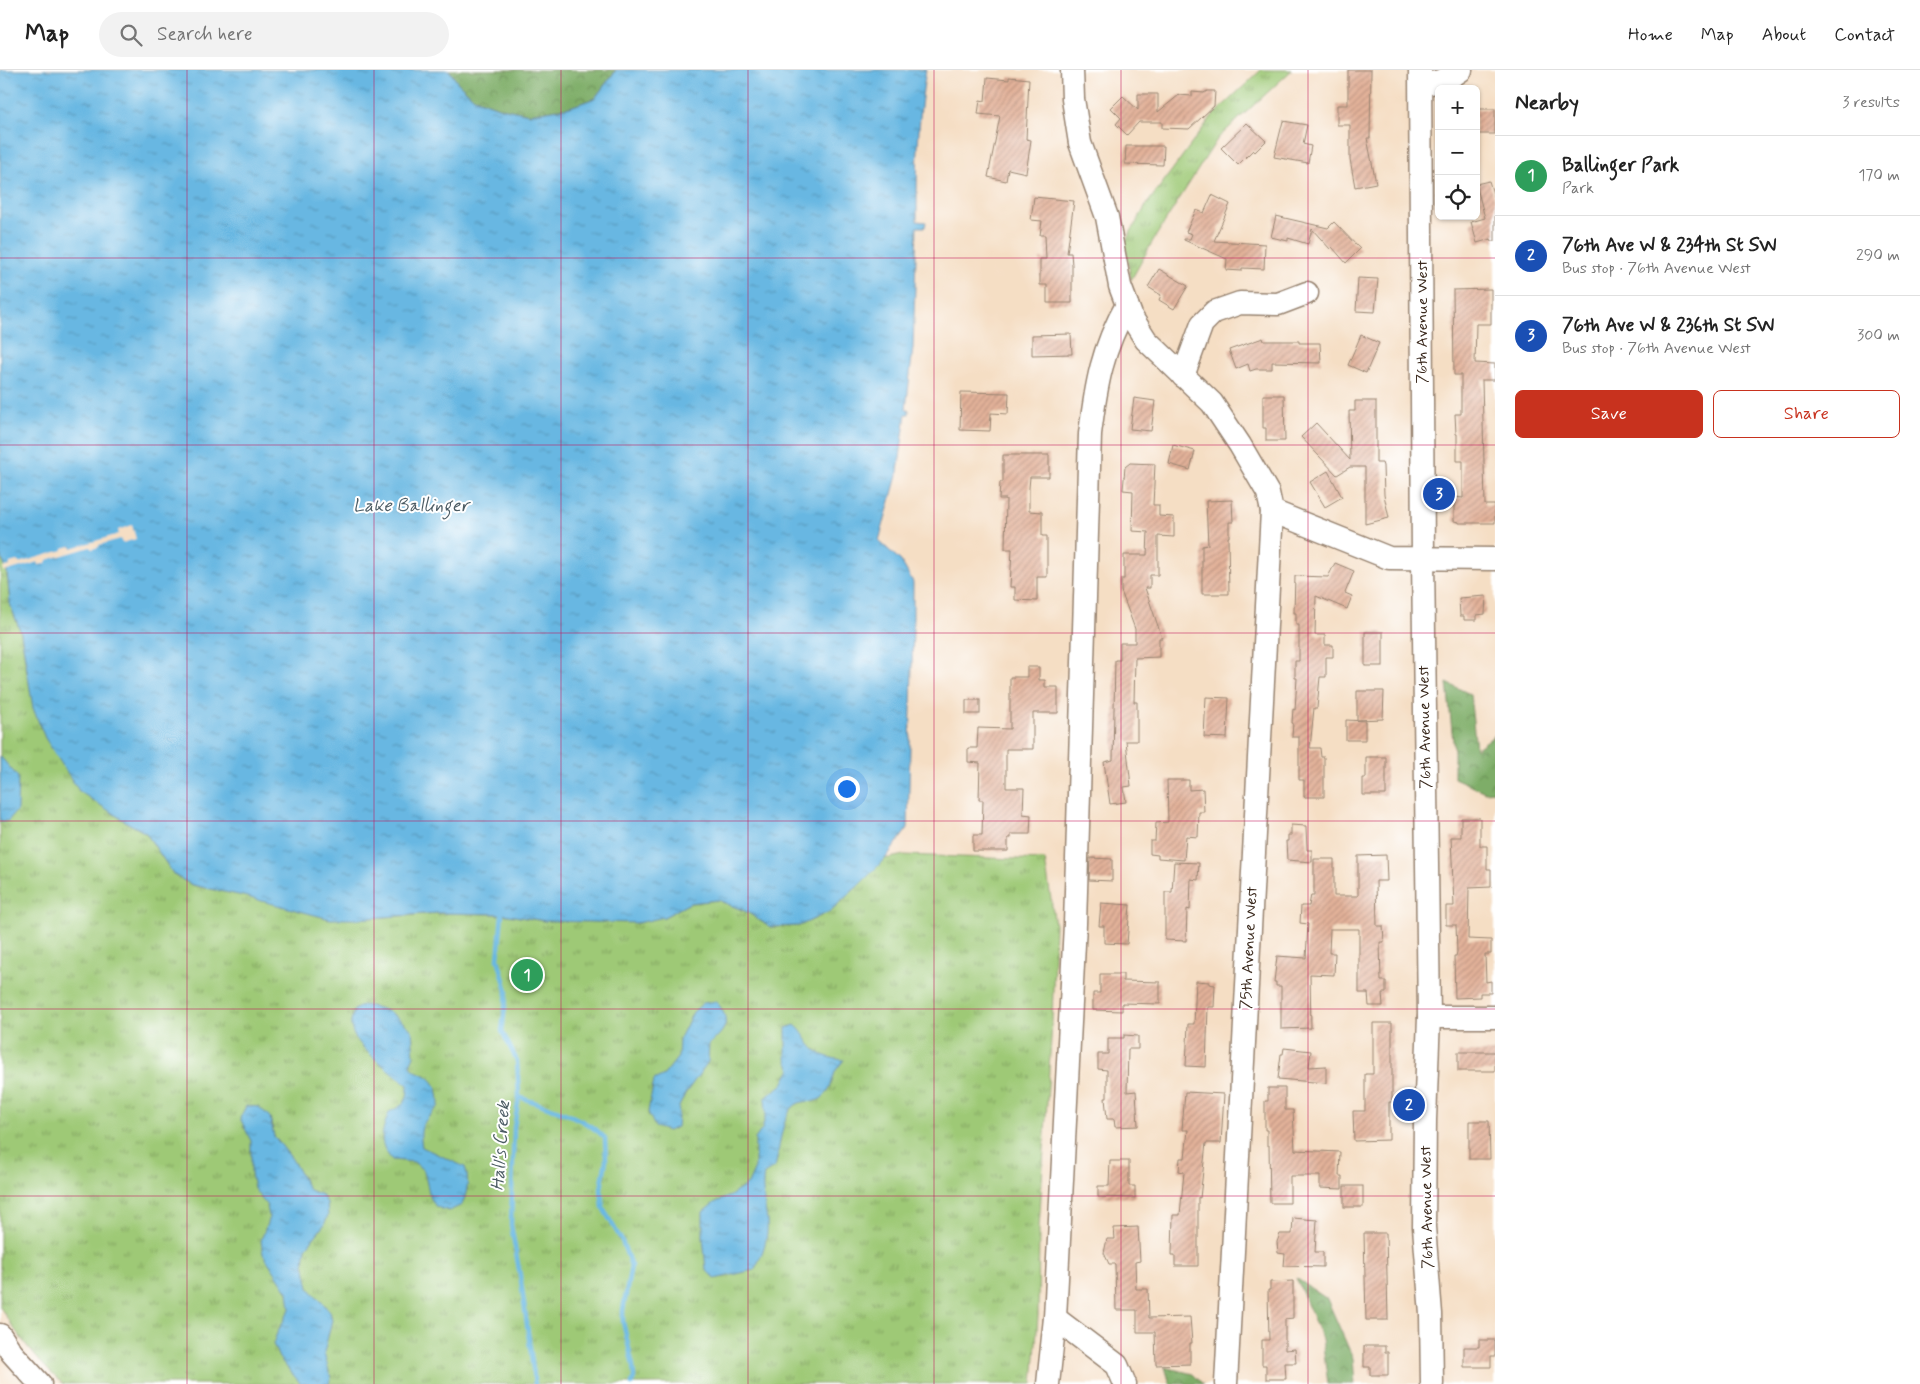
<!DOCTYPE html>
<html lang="en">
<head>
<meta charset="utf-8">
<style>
  :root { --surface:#fff; --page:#f2f2f2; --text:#222; --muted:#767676; --line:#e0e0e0; --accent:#c8321e }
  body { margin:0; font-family:Mynerve,sans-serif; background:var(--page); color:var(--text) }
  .controls { position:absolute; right:15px; top:15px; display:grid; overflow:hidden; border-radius:8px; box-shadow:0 1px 4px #0004 }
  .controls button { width:45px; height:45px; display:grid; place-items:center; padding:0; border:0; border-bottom:1px solid var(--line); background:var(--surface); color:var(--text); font:25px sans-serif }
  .you { position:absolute; left:846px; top:718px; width:18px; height:18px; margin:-12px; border:4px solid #fff; border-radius:50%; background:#1a73e8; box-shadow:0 0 0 8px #1a73e833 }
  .badge { display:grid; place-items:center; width:32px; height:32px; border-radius:50%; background:var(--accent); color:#fff; font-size:16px; font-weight:700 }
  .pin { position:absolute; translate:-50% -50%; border:2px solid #fff; box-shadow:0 1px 5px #0006 }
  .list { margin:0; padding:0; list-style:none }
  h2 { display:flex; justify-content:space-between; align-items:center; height:65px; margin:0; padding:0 20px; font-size:21px }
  h2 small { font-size:16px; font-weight:400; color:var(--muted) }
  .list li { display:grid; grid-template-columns:32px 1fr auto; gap:15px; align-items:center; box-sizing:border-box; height:80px; padding:0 20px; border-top:1px solid var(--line) }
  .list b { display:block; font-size:19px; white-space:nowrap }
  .list p { margin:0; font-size:16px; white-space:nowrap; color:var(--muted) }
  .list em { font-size:16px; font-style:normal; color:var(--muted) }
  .actions { display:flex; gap:10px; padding:15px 20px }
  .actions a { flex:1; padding:11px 0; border:1px solid var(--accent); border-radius:8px; text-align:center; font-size:18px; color:var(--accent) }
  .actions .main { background:var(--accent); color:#fff }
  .icon { flex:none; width:28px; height:28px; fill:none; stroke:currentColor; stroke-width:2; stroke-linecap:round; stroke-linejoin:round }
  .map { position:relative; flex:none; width:1495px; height:1314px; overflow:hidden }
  header { display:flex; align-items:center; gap:30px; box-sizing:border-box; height:70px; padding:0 25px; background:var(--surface); border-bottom:1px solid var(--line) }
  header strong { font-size:24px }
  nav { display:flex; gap:28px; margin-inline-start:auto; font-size:18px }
  .search { width:350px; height:45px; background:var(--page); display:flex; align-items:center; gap:12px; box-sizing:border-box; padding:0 18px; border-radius:28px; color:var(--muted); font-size:19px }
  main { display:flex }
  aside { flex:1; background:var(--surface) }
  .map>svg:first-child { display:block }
</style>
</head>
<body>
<header>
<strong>Map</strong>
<div class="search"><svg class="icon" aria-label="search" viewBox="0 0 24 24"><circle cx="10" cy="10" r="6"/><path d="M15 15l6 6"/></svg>Search here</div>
<nav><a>Home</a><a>Map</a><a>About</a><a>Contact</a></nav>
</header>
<main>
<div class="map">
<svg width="1495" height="1314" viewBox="0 0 1495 1314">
  <defs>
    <pattern id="forest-crowns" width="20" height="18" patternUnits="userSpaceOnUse" patternTransform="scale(1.25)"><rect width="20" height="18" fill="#7ead67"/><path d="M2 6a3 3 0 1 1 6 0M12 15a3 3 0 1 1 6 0" fill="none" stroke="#688d54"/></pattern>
    <pattern id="park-tufts" width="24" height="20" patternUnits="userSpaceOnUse" patternTransform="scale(1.25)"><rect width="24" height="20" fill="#9ec976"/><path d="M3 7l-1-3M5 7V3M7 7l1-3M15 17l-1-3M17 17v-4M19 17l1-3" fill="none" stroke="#82a360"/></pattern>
    <pattern id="water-ripples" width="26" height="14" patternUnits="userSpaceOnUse" patternTransform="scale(1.25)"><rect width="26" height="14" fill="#68b7e2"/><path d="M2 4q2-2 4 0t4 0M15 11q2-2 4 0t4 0" fill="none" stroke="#5795b7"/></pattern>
    <pattern id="building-hatch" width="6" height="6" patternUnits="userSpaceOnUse" patternTransform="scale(1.25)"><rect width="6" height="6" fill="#e3b29a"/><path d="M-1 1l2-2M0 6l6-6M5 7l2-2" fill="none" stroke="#b9917d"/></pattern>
  </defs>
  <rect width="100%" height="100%" fill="#fff"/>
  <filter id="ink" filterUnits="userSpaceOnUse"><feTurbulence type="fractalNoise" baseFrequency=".02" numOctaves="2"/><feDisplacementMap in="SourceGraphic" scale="10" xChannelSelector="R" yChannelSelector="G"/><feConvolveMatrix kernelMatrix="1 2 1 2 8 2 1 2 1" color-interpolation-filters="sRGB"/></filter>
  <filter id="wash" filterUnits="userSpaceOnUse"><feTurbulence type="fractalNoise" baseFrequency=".0096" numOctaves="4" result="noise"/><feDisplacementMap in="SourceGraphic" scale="20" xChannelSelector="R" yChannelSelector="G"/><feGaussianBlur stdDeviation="1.12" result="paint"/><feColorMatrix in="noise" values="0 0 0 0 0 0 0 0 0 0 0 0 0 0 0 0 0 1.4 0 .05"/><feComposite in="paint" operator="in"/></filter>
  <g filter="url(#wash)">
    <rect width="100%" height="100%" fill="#f5dec4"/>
    <g fill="url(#forest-crowns)" stroke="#5c6c42">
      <polygon points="449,0 616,0 595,28 570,37 529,44 501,38 474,28 458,13"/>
      <polygon points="1447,613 1470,624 1476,679 1495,665 1495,721 1485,722 1454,708 1454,681"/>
      <polygon points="1296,1208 1327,1229 1353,1288 1355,1314 1328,1314 1322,1269"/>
      <polygon points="1165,1297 1193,1304 1203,1314 1170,1314"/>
    </g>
    <g fill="url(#park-tufts)" stroke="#6c7a4a">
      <polygon points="1261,0 1292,0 1218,68 1154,169 1131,210 1125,172 1147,134 1212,46"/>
      <path d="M0,484L7,502L10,534L21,563L28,609L106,738L126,752L146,763L174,805L192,815L356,849L439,843L502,844L545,851L664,847L690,833L718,830L747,842L770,857L799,856L829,842L857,817L885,789L904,785L1045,790L1055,855L1052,953L1039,1158L1038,1246L1033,1314H63C37,1291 18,1266 0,1237Z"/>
    </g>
    <g fill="url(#water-ripples)" stroke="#527080">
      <path d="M0,0H449L458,13L474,28L501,38L529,44L570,37L595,28L616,0H926C917,52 917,99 917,151L926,152L925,157H917L913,278L906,339L909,340V344H906L898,402L879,471L901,491L913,512V557L908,758L885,789L857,817L829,842L799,856L770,857L747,842L718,830L690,833L664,847L638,853L545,851L502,844L439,843L356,849H330L243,826L192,815L174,805L146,763L126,752L79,721L45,668L33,638L21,563L10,534L7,502L0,484Z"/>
      <polygon points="0,686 18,707 17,740 8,751 0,751"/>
      <path d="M716,931C731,950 728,959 709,974L708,992L685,1024L679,1037L677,1057L668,1061L655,1057L648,1042L654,1010L664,1005L678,987L679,970L693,942L703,933Z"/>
      <path d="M362,935C386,937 394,944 412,960L414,986L410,995C413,1000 417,1002 423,1004C437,1011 439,1022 439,1036C425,1052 418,1053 422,1077L465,1097C470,1110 467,1123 462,1135L449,1141L436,1137L430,1127L424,1101L414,1092L392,1090C377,1072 382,1062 389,1042C404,1035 408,1032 408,1015C392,1002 353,976 351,956C350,951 353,945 354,940Z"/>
      <path d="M795,955C801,960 803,964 807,970C816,985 828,988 844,990C841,994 837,998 835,1002C832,1012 831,1018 824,1026C817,1034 807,1030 799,1033C781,1040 780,1081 775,1097L764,1104C761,1120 765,1135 767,1151C769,1168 762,1186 754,1200L715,1209L706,1200L703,1167V1142L714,1133L730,1126L748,1114L755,1098V1069L762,1059L766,1044L765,1028L783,1014L791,999L786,989V958Z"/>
      <polygon points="246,1036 259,1037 270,1047 274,1066 292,1089 309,1120 322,1125 327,1133 328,1145 324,1155 306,1178 304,1193 309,1218 330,1241 332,1250 324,1283 331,1308 329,1314 301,1314 279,1288 273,1274 277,1263 290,1239 288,1222 263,1184 261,1171 269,1147 267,1136 254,1119 251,1103 251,1071 240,1048"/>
    </g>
    <polygon fill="#f5dec4" points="132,455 136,469 122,473 120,469 99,475 99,477 92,479 90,477 47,490 46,493 39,495 38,492 4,502 3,498 10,496 10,493 17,491 19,493 63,480 63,478 70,476 72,478 119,464 118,460"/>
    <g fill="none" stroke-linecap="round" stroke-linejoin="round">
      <g stroke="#68b7e2" stroke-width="4.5">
        <polyline points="502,844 498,889 507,921 502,961 517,991 519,1027 514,1057 511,1155 521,1211 535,1314"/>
        <path d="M519,1027C547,1037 584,1046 605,1068L606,1090L601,1119L603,1138L622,1171L631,1196L623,1240V1252L633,1296L634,1307L632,1314"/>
      </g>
    </g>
    <g id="blocks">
      <g fill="url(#building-hatch)">
        <polygon points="1348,0 1371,0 1370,68 1367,68 1376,113 1355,117 1350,89 1350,55 1337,55 1337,35 1348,35"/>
        <polygon points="1009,7 1029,9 1026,69 1031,70 1026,103 1008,99 1006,111 988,107 1000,46 978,44 980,30 985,31 987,8 1009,10"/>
        <polygon points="1207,21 1215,21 1214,36 1189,59 1162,58 1162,52 1139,52 1127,65 1116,54 1121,48 1111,38 1123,26 1138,40 1138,24 1158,24 1158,42 1179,25 1192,26 1192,22 1204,23"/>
        <rect x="1476" y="39" width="19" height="25"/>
        <polygon points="1283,51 1307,55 1303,74 1311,76 1308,93 1274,87"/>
        <polygon points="1247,53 1266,71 1255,82 1253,80 1238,95 1221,78"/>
        <polygon points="1126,76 1164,76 1163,95 1125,94"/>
        <polygon points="1489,111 1495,130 1495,171 1492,171 1491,169 1477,173 1471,152 1485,148 1476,114"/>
        <polygon points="1212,125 1230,134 1214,171 1265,174 1264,199 1242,198 1242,201 1226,200 1227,189 1184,170 1184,169 1190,169 1192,164 1186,162 1196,140 1204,143"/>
        <polygon points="1034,127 1074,131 1067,183 1071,183 1072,195 1072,233 1047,233 1047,215 1040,215 1040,189 1046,189 1045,165 1040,165 1042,151 1031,150"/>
        <polygon points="1276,146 1328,158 1334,152 1360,179 1346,193 1332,177 1330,179 1312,159 1308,174 1288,168 1288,171 1271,167"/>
        <polygon points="1159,199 1188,216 1174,239 1159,230 1161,225 1148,217"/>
        <polygon points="1358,208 1378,209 1375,242 1356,241"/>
        <polygon points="1491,219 1491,254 1476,254 1475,293 1495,294 1495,310 1482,310 1485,435 1495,435 1495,453 1459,453 1459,452 1454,451 1454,427 1463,428 1463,391 1457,391 1457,364 1456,364 1455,344 1461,344 1461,305 1454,305 1453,220"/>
        <polygon points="1071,264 1072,284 1032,285 1032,265"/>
        <polygon points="1361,265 1379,273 1366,303 1348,295"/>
        <polygon points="1263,268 1264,271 1299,271 1299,273 1320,273 1321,293 1272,292 1272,299 1256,299 1250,301 1248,294 1236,299 1229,280"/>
        <polygon points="961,322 1009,323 1008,344 991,343 990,361 960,360"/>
        <polygon points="1263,325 1284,325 1285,371 1266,371 1266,358 1263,358"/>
        <polygon points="1134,328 1155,331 1151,361 1130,359"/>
        <polygon points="1355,331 1376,331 1376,393 1382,393 1383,396 1384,425 1389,448 1365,454 1365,397 1350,397 1337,405 1301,367 1316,353 1350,390 1349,341 1355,341"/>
        <polygon points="1173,375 1195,381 1190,400 1169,394"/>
        <polygon points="1003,385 1049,385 1049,407 1030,407 1029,418 1029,441 1042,442 1042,466 1047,466 1047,507 1037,507 1037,531 1015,530 1015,517 1010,517 1012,479 1005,479 1006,429 999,429 1000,412 1003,412"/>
        <polygon points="1130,393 1155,394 1153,435 1159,435 1159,446 1174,447 1174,467 1158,466 1158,505 1150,505 1150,518 1145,518 1162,568 1159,568 1159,587 1135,588 1134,632 1137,632 1137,671 1126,671 1131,716 1124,717 1126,732 1110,734 1104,692 1113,690 1115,590 1120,590 1120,573 1135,573 1135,559 1121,521 1121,509 1124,509 1124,485 1147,485 1148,462 1132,461 1133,421 1123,420 1125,397"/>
        <polygon points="1328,401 1342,427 1325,437 1310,412"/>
        <polygon points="1232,430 1233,452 1229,452 1229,467 1228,467 1229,524 1202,524 1202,476 1208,475 1206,431"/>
        <polygon points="1335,493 1354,501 1345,523 1352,526 1347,539 1316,526 1315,565 1325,565 1325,575 1333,575 1333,587 1326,587 1326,607 1320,607 1317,638 1314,638 1310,678 1320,678 1321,687 1324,687 1324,727 1304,727 1304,710 1299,710 1299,667 1292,667 1293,653 1292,653 1293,639 1295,640 1297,608 1295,608 1295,591 1299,591 1299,555 1296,555 1296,543 1294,543 1295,506 1328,507"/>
        <polygon points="1486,526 1485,544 1477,545 1477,550 1464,550 1464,546 1460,546 1459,528"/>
        <rect x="1365" y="562" width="18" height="34"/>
        <polygon points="1027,597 1039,597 1039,610 1045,610 1045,617 1058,617 1058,643 1033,643 1033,679 1006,679 1006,718 1024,718 1023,744 1031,745 1030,764 1011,764 1011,768 1008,768 1008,781 973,781 973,765 982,765 983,730 979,730 980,693 968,692 968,678 977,678 978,658 1010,659 1010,607 1027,607"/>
        <polygon points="1357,621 1384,621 1383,649 1357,650"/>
        <polygon points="1206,627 1229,628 1227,668 1204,667"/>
        <rect x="966" y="630" width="14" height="14"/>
        <polygon points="1346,650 1365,651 1365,670 1346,670"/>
        <polygon points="1366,687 1386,687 1386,725 1363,725 1363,708 1366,708"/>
        <polygon points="1167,710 1189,710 1189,720 1203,719 1204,742 1199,742 1198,767 1186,766 1184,790 1158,788 1158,785 1150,784 1150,771 1155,771 1156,753 1168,752"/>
        <polygon points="1461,748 1480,748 1480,776 1487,776 1487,799 1491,799 1491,817 1469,818 1468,869 1491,870 1491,884 1485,884 1486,912 1491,911 1491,923 1480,923 1480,927 1455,928 1454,886 1456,886 1457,882 1456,855 1446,855 1446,836 1454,836 1451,767 1461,767"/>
        <polygon points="1291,755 1306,756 1307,780 1312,780 1312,792 1287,790 1286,771 1288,771 1288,765 1291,765"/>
        <polygon points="1386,785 1387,811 1376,811 1377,856 1383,856 1384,872 1380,872 1381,911 1386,911 1386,923 1382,923 1383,936 1369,936 1368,923 1359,923 1359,859 1330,859 1329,883 1335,883 1334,905 1310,904 1311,958 1281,959 1281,916 1276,916 1276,912 1274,912 1277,886 1306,888 1308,854 1300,853 1301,836 1309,836 1311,825 1314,825 1314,789 1334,789 1334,826 1358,826 1358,786"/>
        <polygon points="1090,788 1112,789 1112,811 1089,810"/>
        <polygon points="1174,792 1199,793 1198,810 1191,809 1190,840 1187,839 1186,871 1165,870 1165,822 1172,822"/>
        <polygon points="1101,833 1130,835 1127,874 1104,873 1104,856 1099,856"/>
        <polygon points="1100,904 1123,904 1123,911 1160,912 1160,934 1122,933 1122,941 1093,940 1093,923 1100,923"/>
        <polygon points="1196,911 1209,912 1209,914 1215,915 1214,937 1208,937 1206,997 1186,996 1188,954 1194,954"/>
        <polygon points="1373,953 1392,953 1392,1032 1389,1032 1389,1070 1354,1071 1353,1041 1365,1041 1365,1004 1373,1004"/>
        <polygon points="1124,965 1138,966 1138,979 1128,979 1127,1022 1136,1021 1138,1056 1115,1057 1114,1049 1107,1049 1105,1028 1107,1028 1107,1000 1098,999 1098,984 1108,984 1108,968 1124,968"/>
        <polygon points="1284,978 1311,981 1309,997 1326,996 1326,1013 1278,1009 1281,984 1283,984"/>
        <rect x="1458" y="982" width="37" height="19"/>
        <polygon points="1268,1018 1285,1018 1285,1040 1293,1040 1295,1080 1340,1082 1339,1106 1342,1106 1342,1119 1320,1118 1320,1106 1290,1106 1290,1133 1270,1133 1269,1075 1267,1075 1267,1060 1265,1060 1265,1031 1268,1031"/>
        <polygon points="1185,1022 1224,1024 1221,1073 1206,1073 1200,1128 1198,1127 1198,1196 1175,1196 1175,1185 1172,1185 1173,1145 1180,1145 1184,1102 1179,1101 1180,1088 1185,1088 1188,1060 1182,1060"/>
        <polygon points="1469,1051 1489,1051 1490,1089 1469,1089"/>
        <polygon points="1110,1091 1129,1091 1129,1116 1135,1116 1135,1128 1098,1127 1098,1116 1109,1116"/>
        <rect x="1344" y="1116" width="19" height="21"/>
        <polygon points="1293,1148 1317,1150 1315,1182 1323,1182 1323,1197 1284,1196 1285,1184 1278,1183 1277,1172 1280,1164 1292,1164"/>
        <polygon points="1138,1157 1140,1191 1135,1192 1136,1219 1148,1219 1149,1248 1190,1247 1192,1273 1190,1273 1190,1294 1156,1295 1155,1262 1137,1262 1137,1240 1116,1240 1115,1194 1109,1194 1104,1183 1107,1169 1115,1169 1114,1158"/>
        <polygon points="1364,1163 1386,1163 1388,1250 1366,1250"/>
        <polygon points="1293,1211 1293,1248 1285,1249 1285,1280 1295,1279 1296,1293 1285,1293 1286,1309 1266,1309 1266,1295 1262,1295 1262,1270 1269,1270 1268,1220 1270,1220 1270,1212"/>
        <polygon points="1479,1270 1495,1270 1495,1286 1491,1286 1491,1297 1464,1297 1464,1277 1479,1277"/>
        <polygon points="1364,1276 1385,1276 1385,1282 1388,1282 1388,1305 1370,1305 1370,1297 1364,1297"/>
      </g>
    </g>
  </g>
  <g filter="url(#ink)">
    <use href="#blocks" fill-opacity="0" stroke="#988471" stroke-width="1"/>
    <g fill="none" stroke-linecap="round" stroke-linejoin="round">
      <g stroke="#988471" stroke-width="25">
        <g id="minor">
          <polyline points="1072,0 1073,29 1080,73 1107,147 1120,216 1132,248 1146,270 1212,333 1240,375 1268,423 1272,441 1389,488 1495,489"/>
          <polyline points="1420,0 1423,489 1429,947 1425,1050 1424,1157 1431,1244 1432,1314"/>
          <path d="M1421,14C1437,13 1447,10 1461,0"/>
          <polyline points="1183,306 1202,254 1214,242 1240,233 1278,234 1307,223"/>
          <polyline points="1429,947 1495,947"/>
          <polyline points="1055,1248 1117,1295 1125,1314"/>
          <polyline points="0,1265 12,1283 40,1314"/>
          <path d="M1048,1314L1055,1248L1075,854L1090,364C1096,315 1102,279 1127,235"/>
          <polyline points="1226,1314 1272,441"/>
        </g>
      </g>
      <use href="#minor" stroke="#fff" stroke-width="22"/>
    </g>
  </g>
  <path fill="none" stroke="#c2185b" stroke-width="1" stroke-opacity="0.55" d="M187,0V1314M374,0V1314M561,0V1314M748,0V1314M934,0V1314M1121,0V1314M1308,0V1314M0,188H1495M0,375H1495M0,563H1495M0,751H1495M0,939H1495M0,1126H1495"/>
  <g text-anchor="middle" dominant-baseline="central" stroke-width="4" stroke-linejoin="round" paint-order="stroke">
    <g font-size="16" fill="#3b2a1e" stroke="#fff">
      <text transform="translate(1422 252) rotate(-90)">76th Avenue West</text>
      <text transform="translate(1425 657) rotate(-91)">76th Avenue West</text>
      <text transform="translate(1249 878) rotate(-87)">75th Avenue West</text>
      <text transform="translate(1427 1137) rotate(-91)">76th Avenue West</text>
    </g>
    <g font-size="18" font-style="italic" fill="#4b5b63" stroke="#fff">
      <text x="411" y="436">Lake Ballinger</text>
      <text transform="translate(501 1076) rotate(-86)">Hall's Creek</text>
    </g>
  </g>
</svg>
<div class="controls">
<button>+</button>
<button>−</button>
<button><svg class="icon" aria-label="locate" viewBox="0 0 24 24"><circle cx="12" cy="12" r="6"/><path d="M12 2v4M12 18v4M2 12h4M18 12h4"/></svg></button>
</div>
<div class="you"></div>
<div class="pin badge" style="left:527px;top:905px;background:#2e9e5b">1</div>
<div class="pin badge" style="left:1409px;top:1035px;background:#1a4fb4">2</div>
<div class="pin badge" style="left:1439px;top:424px;background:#1a4fb4">3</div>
</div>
<aside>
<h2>Nearby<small>3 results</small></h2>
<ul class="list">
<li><span class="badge" style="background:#2e9e5b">1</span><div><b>Ballinger Park</b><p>Park</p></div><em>170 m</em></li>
<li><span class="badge" style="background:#1a4fb4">2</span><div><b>76th Ave W &amp; 234th St SW</b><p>Bus stop · 76th Avenue West</p></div><em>290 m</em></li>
<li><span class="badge" style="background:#1a4fb4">3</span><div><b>76th Ave W &amp; 236th St SW</b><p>Bus stop · 76th Avenue West</p></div><em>300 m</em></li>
</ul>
<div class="actions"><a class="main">Save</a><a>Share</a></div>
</aside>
</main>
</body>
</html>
